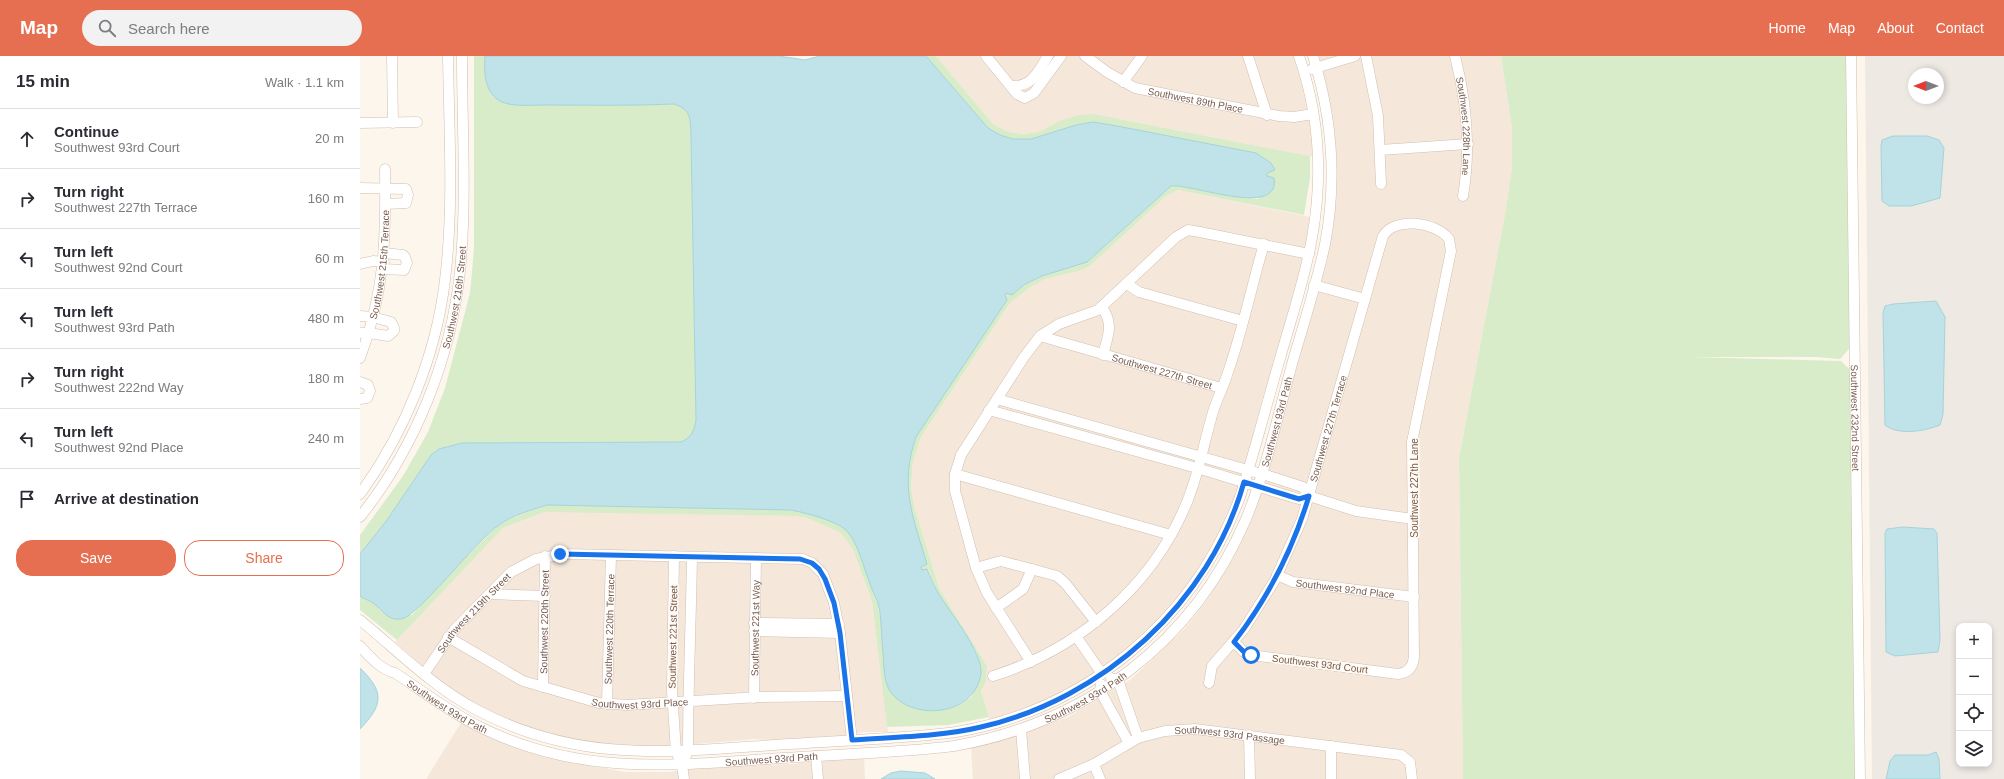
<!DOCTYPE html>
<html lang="en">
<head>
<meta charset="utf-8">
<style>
  :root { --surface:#fff; --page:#f2f2f3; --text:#2b2b33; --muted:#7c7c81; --line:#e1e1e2; --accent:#e76f51 }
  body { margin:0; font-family:Helvetica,sans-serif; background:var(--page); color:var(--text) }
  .controls { position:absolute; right:12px; bottom:12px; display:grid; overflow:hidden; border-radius:8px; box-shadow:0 2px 6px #0003 }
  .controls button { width:36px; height:36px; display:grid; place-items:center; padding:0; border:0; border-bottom:1px solid var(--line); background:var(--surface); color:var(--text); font:20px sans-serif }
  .compass { position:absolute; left:1548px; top:12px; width:36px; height:36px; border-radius:50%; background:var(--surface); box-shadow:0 2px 6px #0003; rotate:270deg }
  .stop { position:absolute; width:12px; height:12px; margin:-9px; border:3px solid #1a73e8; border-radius:50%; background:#fff }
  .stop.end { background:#1a73e8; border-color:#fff; box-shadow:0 1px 4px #0008 }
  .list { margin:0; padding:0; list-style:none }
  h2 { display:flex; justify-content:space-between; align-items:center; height:52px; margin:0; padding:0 16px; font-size:17px }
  h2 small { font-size:13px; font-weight:400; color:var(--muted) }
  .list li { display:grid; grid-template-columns:26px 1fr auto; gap:12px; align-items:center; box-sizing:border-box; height:60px; padding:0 16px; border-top:1px solid var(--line) }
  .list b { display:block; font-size:15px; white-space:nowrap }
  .list p { margin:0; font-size:13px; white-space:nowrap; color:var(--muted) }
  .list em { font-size:13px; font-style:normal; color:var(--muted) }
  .actions { display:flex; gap:8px; padding:12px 16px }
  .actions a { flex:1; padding:9px 0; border:1px solid var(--accent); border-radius:16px; text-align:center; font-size:14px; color:var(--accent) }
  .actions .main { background:var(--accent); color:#fff }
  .icon { flex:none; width:22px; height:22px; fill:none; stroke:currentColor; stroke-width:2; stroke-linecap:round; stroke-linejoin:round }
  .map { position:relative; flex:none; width:1644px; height:723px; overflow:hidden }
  header { display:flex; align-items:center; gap:24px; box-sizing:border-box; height:56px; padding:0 20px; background:var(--accent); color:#fff }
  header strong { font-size:19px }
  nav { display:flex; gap:22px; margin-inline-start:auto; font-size:14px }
  .search { width:280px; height:36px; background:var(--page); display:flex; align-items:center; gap:10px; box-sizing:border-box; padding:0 14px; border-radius:22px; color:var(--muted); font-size:15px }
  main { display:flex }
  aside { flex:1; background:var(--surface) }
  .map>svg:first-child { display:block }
</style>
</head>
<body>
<header>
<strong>Map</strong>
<div class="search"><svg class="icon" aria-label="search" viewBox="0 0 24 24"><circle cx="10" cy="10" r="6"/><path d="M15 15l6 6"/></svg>Search here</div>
<nav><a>Home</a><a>Map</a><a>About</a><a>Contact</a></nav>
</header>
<main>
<aside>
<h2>15 min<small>Walk · 1.1 km</small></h2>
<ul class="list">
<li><svg class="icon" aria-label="ahead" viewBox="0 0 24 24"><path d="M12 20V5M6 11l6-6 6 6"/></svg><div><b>Continue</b><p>Southwest 93rd Court</p></div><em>20 m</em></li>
<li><svg class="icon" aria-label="right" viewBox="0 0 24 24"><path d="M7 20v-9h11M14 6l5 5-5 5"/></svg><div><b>Turn right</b><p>Southwest 227th Terrace</p></div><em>160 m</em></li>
<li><svg class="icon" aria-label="left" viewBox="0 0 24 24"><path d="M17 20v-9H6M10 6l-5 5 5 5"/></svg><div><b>Turn left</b><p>Southwest 92nd Court</p></div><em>60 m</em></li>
<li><svg class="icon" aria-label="left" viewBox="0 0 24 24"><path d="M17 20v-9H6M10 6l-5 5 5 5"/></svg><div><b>Turn left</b><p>Southwest 93rd Path</p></div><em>480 m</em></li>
<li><svg class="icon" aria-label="right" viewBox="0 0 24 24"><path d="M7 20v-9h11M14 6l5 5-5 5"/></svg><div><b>Turn right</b><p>Southwest 222nd Way</p></div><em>180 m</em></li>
<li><svg class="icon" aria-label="left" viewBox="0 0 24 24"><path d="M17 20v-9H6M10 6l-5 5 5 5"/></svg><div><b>Turn left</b><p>Southwest 92nd Place</p></div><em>240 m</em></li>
<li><svg class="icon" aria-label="arrive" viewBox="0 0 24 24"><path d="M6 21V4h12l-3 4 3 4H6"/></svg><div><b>Arrive at destination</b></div></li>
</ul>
<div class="actions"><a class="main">Save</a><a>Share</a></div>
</aside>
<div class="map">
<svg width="1644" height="723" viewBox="0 0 1644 723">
  <rect width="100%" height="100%" fill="#fdf6ec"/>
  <g fill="#f5e8da">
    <polygon points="576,0 936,0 948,48 955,101 758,63 699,65 681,75 665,78 649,76 633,68"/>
    <polygon points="957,0 1141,0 1152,73 1152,112 1145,158 1099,402 1103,723 613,723 611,690 665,676 708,661 770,624 794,602 825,572 847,544 871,506 889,470 910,406 950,265 967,203 973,172 977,134 974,134"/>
    <polygon points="818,134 950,161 942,213 912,317 902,344 877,440 844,508 795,570 750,609 696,641 630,665 621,635 626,626 627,610 579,532 554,450 551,431 553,406 561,381 650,247 669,232 685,223 723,214 731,209 806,140"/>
    <polygon points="197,455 436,460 447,462 481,477 493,494 512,545 528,676 504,676 479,681 423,685 395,683 278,693 202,682 169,672 121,651 78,625 35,586 143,472 185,456"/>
    <polygon points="102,665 199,702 264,716 311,716 337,711 436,708 472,701 504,699 505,723 66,723"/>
  </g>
  <path fill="#efe9e4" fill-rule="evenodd" d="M1505,0H1644V723H1512ZM1554,18H1578V42H1554ZM1599,570H1629V708H1599Z"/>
  <g fill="#d8ecc9">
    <path d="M114,0H125C124,16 124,38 142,46C154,51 172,49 185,49C227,49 271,50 314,48C332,54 330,63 331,80L336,364C334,375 332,381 321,386L102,387L79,393L71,399L27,464L0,498V479L43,420L68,376L85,332L110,237L114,193Z"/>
    <path d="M566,0H576L633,68L649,76L665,78L681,75L699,65L719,59L733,58L950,100V122L944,159L818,134L806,140L731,209L723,214L685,223L669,232L650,247L561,381L553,406L551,431L554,450L579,532L627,610L626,626L621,635L629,661L588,669L527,671L512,545L493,494L481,477L447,462L436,460L185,456L143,472L37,584L0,554V540L14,547L23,557L52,559L87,520L139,468L169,455L187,449L430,454C445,456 475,464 486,474C498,485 511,531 518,548L519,558L597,650L611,641L618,628L620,622L617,597L576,534L568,513L562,514L561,511L566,508C553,461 539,430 556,381L646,244L645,239L646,237L652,239L665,228L682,220L727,206L811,130L824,129L847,135L898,143L907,117L915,114L911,107L896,97L757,70L733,66L716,69L671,83H653L640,79L628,72Z"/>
    <polygon points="1141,0 1487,0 1490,281 1489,293 1480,303 1456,301 1330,301 1481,305 1489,313 1491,325 1495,723 1103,723 1099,402 1145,158 1152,112 1152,73"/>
  </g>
  <g fill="#bfe3e8" stroke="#a5d3da">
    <path d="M125,0H419L445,4L460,0H566L628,72L640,79L653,83H671L716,69L733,66L757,70L896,97L911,107L915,114L907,117V120L914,122C921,163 830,127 811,130L727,206L682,220L665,228L652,239L646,237L645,239L647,244L556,381C539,430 553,461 567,508L561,511L562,514L567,513C570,520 573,528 577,535C588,554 623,596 621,617C616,658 558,666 533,639C523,629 524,609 523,596C521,580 522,562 518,547C516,541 512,534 510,528C503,510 499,489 487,475C477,465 444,456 430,454L187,449C171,454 153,459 139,469C117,483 57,562 41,563C27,565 23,554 13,547C9,544 4,543 0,540V498L27,464L71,399L79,393L102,387L321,386C332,381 334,375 336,364L331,80C330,63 332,54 314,48C271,50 227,49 185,49C172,49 154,51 142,46C124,38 124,16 125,0Z"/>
    <polygon points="1533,80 1567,80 1579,84 1584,92 1580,142 1551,150 1529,150 1522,145 1521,91 1522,84"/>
    <path d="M1576,245L1585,261L1583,358L1580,369C1565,375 1539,380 1525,369L1523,257L1525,250L1533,248Z"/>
    <polygon points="1543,471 1574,473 1577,477 1580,584 1578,596 1535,600 1526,596 1525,477 1527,473"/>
    <path d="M0,612C25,636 23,649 0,673Z"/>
    <polygon points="1576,696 1579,703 1580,723 1526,723 1530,705 1535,699 1568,699"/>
    <polygon points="541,715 565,717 575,723 521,723 531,717"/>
  </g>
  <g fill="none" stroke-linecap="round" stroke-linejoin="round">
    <g stroke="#d1beb0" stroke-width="11">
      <g id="minor">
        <polyline points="32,0 33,67"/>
        <polyline points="626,0 657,38 665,42 674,37 701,0"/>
        <path id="s1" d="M725,0L747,16L775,32L919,60L934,61L953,58"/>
        <polyline points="888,0 907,59"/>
        <polyline points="1006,0 1018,60 1021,128"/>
        <path id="s2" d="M1095,0C1107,47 1111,93 1103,140"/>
        <path id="s3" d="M1491,0L1500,723"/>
        <polyline points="952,13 995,0"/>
        <polyline points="763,26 782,0"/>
        <path d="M651,30C673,31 677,16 688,0"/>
        <polyline points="0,67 57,66"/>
        <polyline points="1020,94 1108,88"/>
        <polyline points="0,132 46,133 48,139 46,147 26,148"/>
        <polyline points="0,208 13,205 24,206"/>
        <polyline points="23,213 44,214 47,207 45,201 43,199 24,197"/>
        <polyline points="767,228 779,236 883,265"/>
        <polyline points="954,229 1005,243"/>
        <path d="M742,251C754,269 748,279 743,299"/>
        <polyline points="0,260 13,261 31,266 34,272 34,275 28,280 9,277 0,277"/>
        <path id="s4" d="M680,280L861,332"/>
        <path id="s5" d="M0,302C25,236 26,182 25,113"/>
        <polyline points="0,326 8,329 10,335 7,342 0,343"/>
        <polyline points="637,343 912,421 943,431 949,440"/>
        <polyline points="629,354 837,412 939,443 949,440 996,455 1053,463"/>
        <polyline points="595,418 811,479"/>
        <path d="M0,438C45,376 76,300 85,224C94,150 89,74 88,0"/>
        <path id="s6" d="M0,461C55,392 91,303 100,215C107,144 102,71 102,0"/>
        <polyline points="314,500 312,635 316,696 322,709 324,723"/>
        <polyline points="616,512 641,505 697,520 705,527 736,566"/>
        <path id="s7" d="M917,519L933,526L1054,541"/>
        <polyline points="130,538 185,540"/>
        <polyline points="636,552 663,533 672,513"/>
        <path d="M0,564C38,595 72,630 115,653C221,710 316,695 430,688C485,684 541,683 596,676C726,654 834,565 880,441C895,395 907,346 921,299C932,260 945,222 952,182C963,121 959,58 939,0"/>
        <polyline points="394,567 479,568"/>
        <polyline points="394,575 480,577"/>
        <polyline points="716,580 742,618"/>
        <path id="s8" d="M88,581L163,625L239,647L267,649L399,641L487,640"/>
        <path id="s9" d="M0,590C9,600 21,614 35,617C64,636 91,657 122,672C223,721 315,709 422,702C479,698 538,697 594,690C726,667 833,587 886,463C907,412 919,354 934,301C945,264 957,226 965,188C977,125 972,61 953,0"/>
        <polyline points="671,606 627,537 616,512 595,435 595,418 601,399 664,301 680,280 699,268 738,254 816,181 828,174 840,176 949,198"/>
        <path id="s10" d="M64,618L94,574L151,516L176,503L204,498L443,503L452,507L463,518L474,547L480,577L492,684"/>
        <path d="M633,620C719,593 793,530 827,446C839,417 844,386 853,356C857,343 863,332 867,319C882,277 891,232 904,188"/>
        <polyline points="751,622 758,624 778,682"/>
        <path id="s11" d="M849,627L852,610L884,573L915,524L942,463L1023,180C1035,160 1076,166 1089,183L1091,195L1052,386L1054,601C1053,611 1048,617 1038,618L891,599L884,596L874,586"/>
        <polyline points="741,628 740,635 769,687"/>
        <path id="s12" d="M183,631L185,500"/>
        <path id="s13" d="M394,642L396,502"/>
        <path id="s14" d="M247,648L251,499"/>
        <polyline points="661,673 665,723"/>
        <polyline points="889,679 890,723"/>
        <polyline points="971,690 971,723"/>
        <path d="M326,700L328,695C328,630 331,565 332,501"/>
        <polyline points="456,700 458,723"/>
        <polyline points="734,708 740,723"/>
        <path id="s15" d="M699,723L734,708L778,682L805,675L835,673L1041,699L1050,706L1052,723"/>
      </g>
    </g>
    <use href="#minor" stroke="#fff" stroke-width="10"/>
  </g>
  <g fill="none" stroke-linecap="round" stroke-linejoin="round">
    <path stroke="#1a73e8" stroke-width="5" d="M200,498L440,503L452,507L459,513L465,523L474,547L480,577L492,684C535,681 579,681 621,671C743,643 850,547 884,426L939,443L949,440C933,493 908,542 874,586L884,596L891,599"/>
  </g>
  <g text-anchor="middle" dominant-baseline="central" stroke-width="3.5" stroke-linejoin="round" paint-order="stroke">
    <g font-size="10" fill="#7a5c4d" stroke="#fffaf3">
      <text stroke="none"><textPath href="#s1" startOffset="121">Southwest 89th Place</textPath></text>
      <text stroke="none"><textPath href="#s2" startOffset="71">Southwest 228th Lane</textPath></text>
      <text stroke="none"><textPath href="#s5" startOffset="96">Southwest 215th Terrace</textPath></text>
      <text stroke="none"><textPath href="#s6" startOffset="242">Southwest 216th Street</textPath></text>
      <text stroke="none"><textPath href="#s4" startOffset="127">Southwest 227th Street</textPath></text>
      <text stroke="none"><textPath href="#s3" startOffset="362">Southwest 232nd Street</textPath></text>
      <text stroke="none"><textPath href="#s9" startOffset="1114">Southwest 93rd Path</textPath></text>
      <text stroke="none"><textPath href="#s11" startOffset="285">Southwest 227th Terrace</textPath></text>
      <text transform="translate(1054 432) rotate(-90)">Southwest 227th Lane</text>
      <text stroke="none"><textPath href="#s7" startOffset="70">Southwest 92nd Place</textPath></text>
      <text stroke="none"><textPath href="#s10" startOffset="79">Southwest 219th Street</textPath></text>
      <text stroke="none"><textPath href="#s12" startOffset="65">Southwest 220th Street</textPath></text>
      <text stroke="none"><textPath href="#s13" startOffset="70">Southwest 221st Way</textPath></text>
      <text stroke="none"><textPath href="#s14" startOffset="75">Southwest 220th Terrace</textPath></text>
      <text transform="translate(313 581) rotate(-89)">Southwest 221st Street</text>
      <text transform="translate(960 608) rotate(7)">Southwest 93rd Court</text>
      <text stroke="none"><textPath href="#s9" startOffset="767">Southwest 93rd Path</textPath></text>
      <text stroke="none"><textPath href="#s8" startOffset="207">Southwest 93rd Place</textPath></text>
      <text stroke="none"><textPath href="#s9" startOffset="107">Southwest 93rd Path</textPath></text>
      <text stroke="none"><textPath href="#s15" startOffset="182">Southwest 93rd Passage</textPath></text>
      <text stroke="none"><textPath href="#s9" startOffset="443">Southwest 93rd Path</textPath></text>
    </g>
  </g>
</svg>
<div class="controls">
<button>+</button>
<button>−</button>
<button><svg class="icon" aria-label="locate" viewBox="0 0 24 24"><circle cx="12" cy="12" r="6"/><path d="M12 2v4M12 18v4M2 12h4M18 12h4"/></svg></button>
<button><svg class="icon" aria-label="layers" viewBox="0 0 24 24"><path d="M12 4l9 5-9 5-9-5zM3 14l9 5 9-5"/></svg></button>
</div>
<svg class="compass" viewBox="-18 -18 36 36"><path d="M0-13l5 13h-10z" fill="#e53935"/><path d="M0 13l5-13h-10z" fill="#7c7c81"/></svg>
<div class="stop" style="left:891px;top:599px"></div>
<div class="stop end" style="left:200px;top:498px"></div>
</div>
</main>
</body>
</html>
